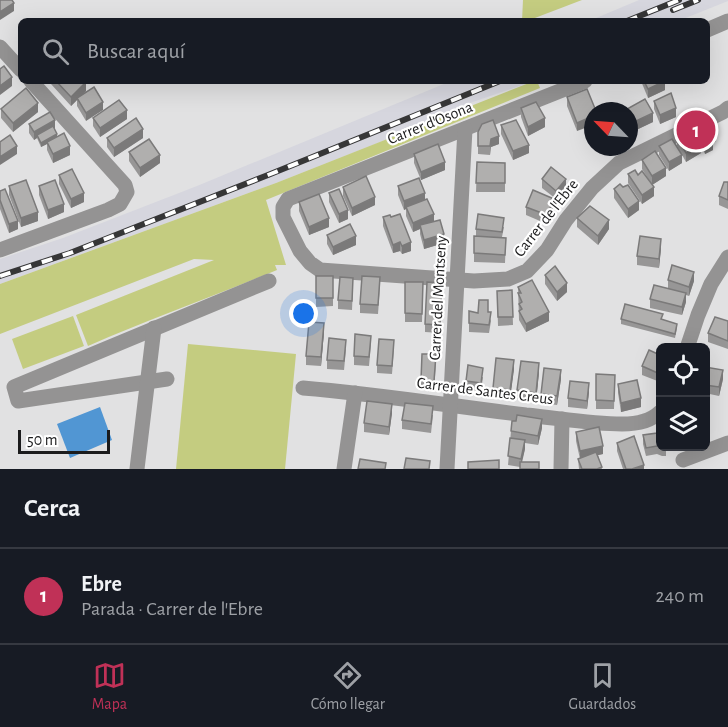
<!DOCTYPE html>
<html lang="es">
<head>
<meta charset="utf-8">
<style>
  :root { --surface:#171b24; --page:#242831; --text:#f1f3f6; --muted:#9ea1a6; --line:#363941; --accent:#c03157 }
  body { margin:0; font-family:"Alegreya Sans",sans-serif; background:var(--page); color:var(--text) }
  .controls { position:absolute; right:18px; bottom:18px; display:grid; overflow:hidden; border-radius:9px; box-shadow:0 6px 24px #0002 }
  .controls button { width:54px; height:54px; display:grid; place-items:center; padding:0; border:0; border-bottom:2px solid var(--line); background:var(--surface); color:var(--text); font:30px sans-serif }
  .compass { position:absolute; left:584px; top:102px; width:54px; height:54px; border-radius:50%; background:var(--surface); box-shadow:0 6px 24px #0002; rotate:295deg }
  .scale { position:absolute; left:18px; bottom:15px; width:92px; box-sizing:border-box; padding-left:6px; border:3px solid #1b1b1c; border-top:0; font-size:16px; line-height:21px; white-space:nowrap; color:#1b1b1c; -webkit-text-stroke:4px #fff; paint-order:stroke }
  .you { position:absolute; left:304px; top:314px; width:21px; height:21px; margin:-15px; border:4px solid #fff; border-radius:50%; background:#1a73e8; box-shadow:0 0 0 9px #1a73e833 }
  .badge { display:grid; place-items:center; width:39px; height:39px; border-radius:50%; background:var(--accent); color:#fff; font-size:20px; font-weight:700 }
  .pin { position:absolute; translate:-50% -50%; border:3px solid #fff; box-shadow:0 2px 6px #0006 }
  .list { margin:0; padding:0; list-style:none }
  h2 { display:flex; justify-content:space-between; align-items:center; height:78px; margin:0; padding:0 24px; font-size:26px }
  h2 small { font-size:20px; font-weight:400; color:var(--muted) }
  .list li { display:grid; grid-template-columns:39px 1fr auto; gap:18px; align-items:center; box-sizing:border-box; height:96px; padding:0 24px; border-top:2px solid var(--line) }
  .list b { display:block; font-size:22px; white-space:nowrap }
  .list p { margin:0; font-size:20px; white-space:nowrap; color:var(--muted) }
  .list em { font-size:20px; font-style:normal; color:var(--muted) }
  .icon { flex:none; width:33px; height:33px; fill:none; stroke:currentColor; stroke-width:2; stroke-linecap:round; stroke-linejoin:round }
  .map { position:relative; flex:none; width:728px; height:469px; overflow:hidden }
  .search { position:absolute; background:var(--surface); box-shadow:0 6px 24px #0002; left:18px; right:18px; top:18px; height:66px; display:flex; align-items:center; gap:15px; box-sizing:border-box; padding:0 21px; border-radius:9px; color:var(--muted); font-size:22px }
  .sheet { height:174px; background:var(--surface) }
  nav { display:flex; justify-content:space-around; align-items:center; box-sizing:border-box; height:84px; border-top:2px solid var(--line); background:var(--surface); font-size:16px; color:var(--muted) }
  nav a { display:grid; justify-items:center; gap:3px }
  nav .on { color:var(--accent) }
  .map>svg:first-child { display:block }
</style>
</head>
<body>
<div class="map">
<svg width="728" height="469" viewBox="0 0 728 469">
  <rect width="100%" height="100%" fill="#e1e1e2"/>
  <g fill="#d6d6de">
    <polygon points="639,0 728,0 728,1 678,21 589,21"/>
    <polygon points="451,81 534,81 467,104 464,109 276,183 0,284 0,259 63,238 197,186"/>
  </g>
  <g fill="#c4cc80">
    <polygon points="523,0 582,0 527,21 522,21"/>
    <path d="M534,81H537L540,88L266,200L286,265H275L277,270C214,296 150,319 88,346L76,315L214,260L194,259L0,334V284L276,183Z"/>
    <polygon points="73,316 84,346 23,369 12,339"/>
    <polygon points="188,344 296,354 285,469 176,469"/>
  </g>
  <polygon fill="#5196d3" points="100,407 112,440 70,458 57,424"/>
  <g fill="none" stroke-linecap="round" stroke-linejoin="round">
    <g stroke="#949393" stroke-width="15">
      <polyline points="707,30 728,21"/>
      <polyline points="0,47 21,70"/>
      <polyline points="585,81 288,199 283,207 283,217 300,251 310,263 320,270 474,281 508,279 527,271 547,250 566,220 592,188 619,163 723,112 728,108"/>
      <polyline points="0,250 108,210 120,204 127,192 125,185 31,81"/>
      <polyline points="687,348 698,315 711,284 728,257"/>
      <polyline points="167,379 18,401 14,387 269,281"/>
      <path d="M303,388C377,394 451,406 526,415C558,418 590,424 622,424C635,424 651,421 660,412"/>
      <polyline points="683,460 728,443"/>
      <polyline points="137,469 154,328"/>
      <polyline points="344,469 355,393"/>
      <polyline points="447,469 465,129"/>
      <polyline points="561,469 562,419"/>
    </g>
    <g stroke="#363637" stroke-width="6">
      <g id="rail">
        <polyline points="673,10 698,0"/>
        <polyline points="627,21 679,0"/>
        <polyline points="0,276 70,253 268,175 500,81"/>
      </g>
    </g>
    <use href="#rail" stroke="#fff" stroke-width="4" stroke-dasharray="11" stroke-linecap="butt"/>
  </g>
  <g fill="#979696">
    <polygon points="51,81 85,81 86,91 84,93 94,87 86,121 77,106 77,100 71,106 51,84"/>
    <polygon points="641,81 664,81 665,90 648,98"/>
    <polygon points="587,89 577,131 567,106 567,97"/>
    <polygon points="654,101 676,117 660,124 654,109"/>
    <polygon points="521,108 545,127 528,136 521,117"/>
    <polygon points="1,109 38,112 13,132 1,118"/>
    <polygon points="627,109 653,122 634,131 629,121 629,111 627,111"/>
    <polygon points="93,118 127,119 100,137 93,126"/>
    <polygon points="29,124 54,128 57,137 70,155 53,163 47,150 47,144 41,147 37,138 34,140 29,133"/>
    <polygon points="501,125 529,153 513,160 501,134"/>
    <polygon points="697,127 716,141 713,144 713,150 705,154 701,145 701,153 686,162 677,146 677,137 700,142 697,136"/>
    <polygon points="478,132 499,144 491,147 490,155 478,154"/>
    <polygon points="107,138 143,138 114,157 107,147"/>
    <polygon points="659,146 682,163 669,171 659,155"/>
    <polygon points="129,152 160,163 140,177 129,161"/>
    <polygon points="414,154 445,170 421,180 414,163"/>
    <polygon points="642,160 666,176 652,185 642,169"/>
    <polygon points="477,162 505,163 505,192 476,192"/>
    <polygon points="628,174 654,196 642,204 628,183"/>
    <polygon points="59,175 84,202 71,208 59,184"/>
    <polygon points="542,179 566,187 556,199 542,188"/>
    <polygon points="728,182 728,209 719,205 719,196"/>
    <polygon points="9,186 38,221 21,227 9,195"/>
    <polygon points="39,186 64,212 48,219 39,195"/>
    <polygon points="398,186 425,199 434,222 444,243 424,249 420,234 420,229 413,232 406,216 406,209 404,210 398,195"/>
    <polygon points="343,187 375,205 352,216 343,196"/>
    <polygon points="614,189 639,210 628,218 614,198"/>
    <polygon points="0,191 18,229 9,233 0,209"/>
    <polygon points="329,193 348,219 339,223 329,202"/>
    <polygon points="299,202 329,227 309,235 299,211"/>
    <polygon points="526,207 554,207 547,224 526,215"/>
    <polygon points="383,217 411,251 402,254 400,251 393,253 383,226"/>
    <polygon points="577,218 609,229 598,245 577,227"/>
    <polygon points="504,227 502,237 506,238 505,263 474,262 474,236 476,236 476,229"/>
    <polygon points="327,235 356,245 333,255 327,244"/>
    <polygon points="661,248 659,268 637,265 637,256"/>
    <polygon points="545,275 567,292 557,301 545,284"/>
    <polygon points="316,276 333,276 333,306 316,307"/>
    <polygon points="668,280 694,281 689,296 686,295 686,302 682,315 650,308 650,299 668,288"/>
    <polygon points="405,282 423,282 422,322 405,322"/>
    <polygon points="380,286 378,314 360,313 360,304"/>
    <polygon points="353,287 352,310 338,309 338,300"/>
    <polygon points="518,287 549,321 526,332 519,320"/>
    <polygon points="512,290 513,325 498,326 497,291"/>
    <polygon points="442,292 440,333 425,332 425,324"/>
    <polygon points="469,311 478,313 488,312 491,321 489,333 469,332"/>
    <polygon points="621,319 662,319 677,328 675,338 621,324"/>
    <polygon points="728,321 728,349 708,342 708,333"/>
    <polygon points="324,332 321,366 306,365 306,356"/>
    <polygon points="371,344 369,366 354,365 354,356"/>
    <polygon points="394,348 392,374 377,373 377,365"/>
    <polygon points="346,349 344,370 327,369 327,360"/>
    <polygon points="660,355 660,382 642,375 642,366"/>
    <polygon points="436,363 434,390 421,389 421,380"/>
    <polygon points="705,367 723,379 719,396 705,393"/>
    <polygon points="514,369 510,399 493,397 493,388"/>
    <polygon points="539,372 536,402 517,399 517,390"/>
    <polygon points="596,374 615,375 614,409 596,409"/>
    <polygon points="483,377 481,392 466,389 466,381"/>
    <polygon points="561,379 557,405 541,403 541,394"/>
    <polygon points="618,384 641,407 621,412 618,393"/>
    <polygon points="589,392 587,409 568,407 568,398"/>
    <polygon points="392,413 389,435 364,432 364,423"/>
    <polygon points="433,415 431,433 402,429 402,420"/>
    <polygon points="542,428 538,445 525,443 525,449 520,467 508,465 511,431"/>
    <polygon points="657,428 666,447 666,456 662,456 657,454 646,456 643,444 643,435 657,433"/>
    <polygon points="576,432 603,454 598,455 602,469 579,469 578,459 580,459 576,441"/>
    <polygon points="617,443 644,469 623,469 617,451"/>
  </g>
  <g fill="#7b7a7a">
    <polygon points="14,3 14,11 0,20 0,12"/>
    <polygon points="12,77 12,86 0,95 0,86"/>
    <polygon points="665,81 665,90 648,98 648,89"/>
    <polygon points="86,82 86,91 78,99 77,98 77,100 71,106 71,97"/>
    <polygon points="103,102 103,110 86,121 86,113"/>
    <polygon points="38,103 38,112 13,132 13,123"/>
    <polygon points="676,108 676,117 660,124 660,115"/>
    <polygon points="127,110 127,119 100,137 100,128"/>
    <polygon points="653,113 653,122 634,131 634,122"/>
    <polygon points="593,116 593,125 577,131 577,123"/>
    <polygon points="545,118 545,127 528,136 528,127"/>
    <polygon points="55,120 55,128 37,135 37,138 34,140 34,132"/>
    <polygon points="143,129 143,138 114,157 114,148"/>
    <polygon points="633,131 633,140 629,142 629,133"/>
    <polygon points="716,133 716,141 713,144 713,150 705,154 705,145 710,137"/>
    <polygon points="57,134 57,139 47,142 47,144 41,147 41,143"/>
    <polygon points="499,136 499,144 491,147 490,155 491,139"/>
    <polygon points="701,144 701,153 686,162 686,153"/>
    <polygon points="529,145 529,153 513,160 513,151"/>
    <polygon points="17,146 17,154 0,165 0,157"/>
    <polygon points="70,146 70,155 53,163 53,154"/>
    <polygon points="612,147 620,147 612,151"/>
    <polygon points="160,155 160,163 140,177 140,168"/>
    <polygon points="682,155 682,163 669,171 669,162"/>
    <polygon points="445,162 445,170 421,180 421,172"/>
    <polygon points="666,168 666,176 652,185 652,176"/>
    <polygon points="566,179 566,187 556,199 556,191"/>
    <polygon points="654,187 654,196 642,204 642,195"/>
    <polygon points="84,193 84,202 71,208 71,199"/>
    <polygon points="425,193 425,202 406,207 406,209 404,210 404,201"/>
    <polygon points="375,197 375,205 352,216 352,208"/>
    <polygon points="554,199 554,207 547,224 547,215"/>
    <polygon points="639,201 639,210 628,218 628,209"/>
    <polygon points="64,204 64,212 48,219 48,210"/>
    <polygon points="348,210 348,219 339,223 339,214"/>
    <polygon points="38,212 38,221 21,227 21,218"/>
    <polygon points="434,214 434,223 420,225 420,229 413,232 413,223"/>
    <polygon points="329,218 329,227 309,235 309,227"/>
    <polygon points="609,220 609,229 598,245 598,236"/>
    <polygon points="18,221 18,229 9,233 9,224"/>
    <polygon points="444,234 444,243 424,249 424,240"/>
    <polygon points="356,236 356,245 333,255 333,247"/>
    <polygon points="661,239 661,248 659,268 659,259"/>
    <polygon points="400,242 400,251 393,253 393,245"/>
    <polygon points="411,242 411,251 402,254 402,246"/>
    <polygon points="694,272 694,281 689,296 689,287"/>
    <polygon points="567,283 567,292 557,301 557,292"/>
    <polygon points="686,293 686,302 682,315 682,307"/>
    <polygon points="549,312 549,321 526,332 526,324"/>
    <polygon points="324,323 324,332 321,366 321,357"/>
    <polygon points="514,360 514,369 510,399 510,390"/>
    <polygon points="539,363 539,372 536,402 536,393"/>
    <polygon points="561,370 561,379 557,405 557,396"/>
    <polygon points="723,370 723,379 719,396 719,387"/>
    <polygon points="589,383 589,392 587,409 587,401"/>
    <polygon points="641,398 641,407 621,412 621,403"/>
    <polygon points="392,404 392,413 389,435 389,427"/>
    <polygon points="542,419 542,428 538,445 538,436"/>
    <polygon points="525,440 525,449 521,467 521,459"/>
    <polygon points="603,446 603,454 580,459 580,451"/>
    <polygon points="644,465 644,469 632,469"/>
  </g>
  <g fill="#b0afae" stroke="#7b7a7a" stroke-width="1.5">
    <polygon points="0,0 12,0 14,3 0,12"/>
    <polygon points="4,66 12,77 0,86 0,69"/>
    <polygon points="56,81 85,81 86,82 71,97"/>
    <polygon points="644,81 665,81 648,89"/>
    <polygon points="94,87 103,102 86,113 77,98"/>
    <polygon points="26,88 38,103 13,123 1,109"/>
    <polygon points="587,89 596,111 593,111 593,116 577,123 567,97"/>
    <polygon points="671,93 676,108 660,115 654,101"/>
    <polygon points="645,99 653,113 634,122 627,109"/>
    <polygon points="119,100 127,110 100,128 93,118"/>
    <polygon points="536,102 545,118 528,127 521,108"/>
    <polygon points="50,112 55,120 34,132 29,124"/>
    <polygon points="136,118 143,129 114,148 107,138"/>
    <polygon points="493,120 499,136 491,139 490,146 478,146 478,132 482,124"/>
    <polygon points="516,120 529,145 513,151 501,125"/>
    <polygon points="709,121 716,133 710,137 713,141 705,145 697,127 700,124"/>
    <polygon points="629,123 633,131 629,133"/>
    <polygon points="53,126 57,134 41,143 37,135"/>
    <polygon points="692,128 701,144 686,153 677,137"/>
    <polygon points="64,133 70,146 53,154 47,142"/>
    <polygon points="10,135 17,146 0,157 0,142"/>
    <polygon points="149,139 160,155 140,168 129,152"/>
    <polygon points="672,139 682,155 669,162 659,146"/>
    <polygon points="438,144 445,162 421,172 414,154"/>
    <polygon points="655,151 666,168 652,176 642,160"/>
    <polygon points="477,162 505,163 505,183 476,183"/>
    <polygon points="551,167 566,179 556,191 542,179"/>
    <polygon points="72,169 84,193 71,199 59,175"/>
    <polygon points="635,170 638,175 642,171 654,187 642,195 628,174"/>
    <polygon points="366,176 375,197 352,208 343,187"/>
    <polygon points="419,178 425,193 404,201 398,186"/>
    <polygon points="26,180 38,212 21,218 9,186"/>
    <polygon points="55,180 64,204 48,210 39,186"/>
    <polygon points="724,182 728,182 728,200 719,196"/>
    <polygon points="620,184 623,187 628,185 639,201 628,209 614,189"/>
    <polygon points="5,189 18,221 9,224 0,200 0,191"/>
    <polygon points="339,189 348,210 339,214 329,193"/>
    <polygon points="533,190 554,199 547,215 526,207"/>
    <polygon points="319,194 329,218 309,227 299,202"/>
    <polygon points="427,199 434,214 413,223 406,207"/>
    <polygon points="590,206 609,220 598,236 577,218"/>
    <polygon points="400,214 411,242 402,246 400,242 393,245 383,217 390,215 391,217"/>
    <polygon points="478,214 504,218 502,232 476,229"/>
    <polygon points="440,220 444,234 424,240 420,225"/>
    <polygon points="350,224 356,236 333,247 327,235"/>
    <polygon points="474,236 506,238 505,255 474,253"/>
    <polygon points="640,236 661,239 659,259 637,256"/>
    <polygon points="672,265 694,272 689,287 668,280"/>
    <polygon points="555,266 567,283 557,292 545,275"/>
    <rect x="316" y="276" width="17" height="22"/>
    <polygon points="362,276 380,277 378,305 360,304"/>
    <polygon points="340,277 353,278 352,301 338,300"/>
    <polygon points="532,280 549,312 526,324 519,311 522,309 519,304 522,302 518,293 521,293 518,287"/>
    <polygon points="405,282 423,282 422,314 405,313"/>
    <polygon points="427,282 442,283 440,325 425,324"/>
    <polygon points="654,285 686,293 682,307 650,299"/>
    <polygon points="512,290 513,317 498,317 497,291"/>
    <polygon points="479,300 488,300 488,312 491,312 489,325 469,323 469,311 478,313"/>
    <polygon points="625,304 663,314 661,319 677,324 675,334 621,319"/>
    <polygon points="715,317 728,321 728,341 708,333"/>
    <polygon points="309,322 324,323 321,357 306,356"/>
    <polygon points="355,334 371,336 369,357 354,356"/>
    <polygon points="329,338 346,340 344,361 327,360"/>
    <polygon points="379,339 394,340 392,366 377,365"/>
    <polygon points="649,350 660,355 660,374 642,366"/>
    <polygon points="422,354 436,354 434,381 421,380"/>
    <polygon points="496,358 514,360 510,390 493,388"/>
    <polygon points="521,361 539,363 536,393 517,390"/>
    <polygon points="468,365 483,368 481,383 466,381"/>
    <polygon points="705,367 723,370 719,387 705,385"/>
    <polygon points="544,368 561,370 557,396 541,394"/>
    <polygon points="596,374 615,375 614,401 596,400"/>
    <polygon points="637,380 641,398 621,403 618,384"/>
    <polygon points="570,381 589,383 587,401 568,398"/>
    <polygon points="367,401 392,404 389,427 364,423"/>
    <polygon points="405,403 433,406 431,424 402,420"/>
    <polygon points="517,415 542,419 538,436 511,431 512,421 516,421"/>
    <polygon points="599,427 603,446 580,451 576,432"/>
    <polygon points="657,428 660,428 660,447 666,447 662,448 657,446 646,448 643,435 657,433"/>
    <polygon points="634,436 644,465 632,469 626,469 617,443"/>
    <polygon points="510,438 525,440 521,459 508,456"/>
    <polygon points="596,452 602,467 597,469 582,469 578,459"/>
    <polygon points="406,458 430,461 429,469 404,469"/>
    <polygon points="360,459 386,463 385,469 358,469"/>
    <polygon points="499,460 499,469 468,469 468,462"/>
    <rect x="520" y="462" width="19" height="7"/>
  </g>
  <g text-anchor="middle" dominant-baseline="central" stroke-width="4.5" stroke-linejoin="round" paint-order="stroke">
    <g font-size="16" fill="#1b1b1c" stroke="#fff">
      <text transform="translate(430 123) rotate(-22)">Carrer d'Osona</text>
      <text transform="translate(546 218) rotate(-52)">Carrer de l'Ebre</text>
      <text transform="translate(438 298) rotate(-87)">Carrer del Montseny</text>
      <text transform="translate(485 391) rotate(7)">Carrer de Santes Creus</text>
    </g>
  </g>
</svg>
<div class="controls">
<button><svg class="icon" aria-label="locate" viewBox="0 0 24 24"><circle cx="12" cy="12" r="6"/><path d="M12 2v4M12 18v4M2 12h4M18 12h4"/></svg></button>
<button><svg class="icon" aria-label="layers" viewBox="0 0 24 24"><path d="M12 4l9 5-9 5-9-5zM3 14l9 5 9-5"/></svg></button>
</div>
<svg class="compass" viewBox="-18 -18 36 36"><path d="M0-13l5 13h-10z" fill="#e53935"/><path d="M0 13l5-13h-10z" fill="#9ea1a6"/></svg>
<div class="scale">50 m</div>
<div class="you"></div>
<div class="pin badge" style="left:696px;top:130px">1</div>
<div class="search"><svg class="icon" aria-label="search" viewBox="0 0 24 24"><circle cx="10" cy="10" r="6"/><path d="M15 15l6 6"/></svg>Buscar aquí</div>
</div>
<section class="sheet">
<h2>Cerca<small></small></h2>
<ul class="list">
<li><span class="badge">1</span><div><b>Ebre</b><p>Parada · Carrer de l'Ebre</p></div><em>240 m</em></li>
</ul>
</section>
<nav>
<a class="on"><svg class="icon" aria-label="map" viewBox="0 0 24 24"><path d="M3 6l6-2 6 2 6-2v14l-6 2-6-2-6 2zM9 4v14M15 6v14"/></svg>Mapa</a>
<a><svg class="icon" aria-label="directions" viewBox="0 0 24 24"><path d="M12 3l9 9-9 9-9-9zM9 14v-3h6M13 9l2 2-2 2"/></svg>Cómo llegar</a>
<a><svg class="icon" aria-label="saved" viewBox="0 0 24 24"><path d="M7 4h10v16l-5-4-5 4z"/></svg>Guardados</a>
</nav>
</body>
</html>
